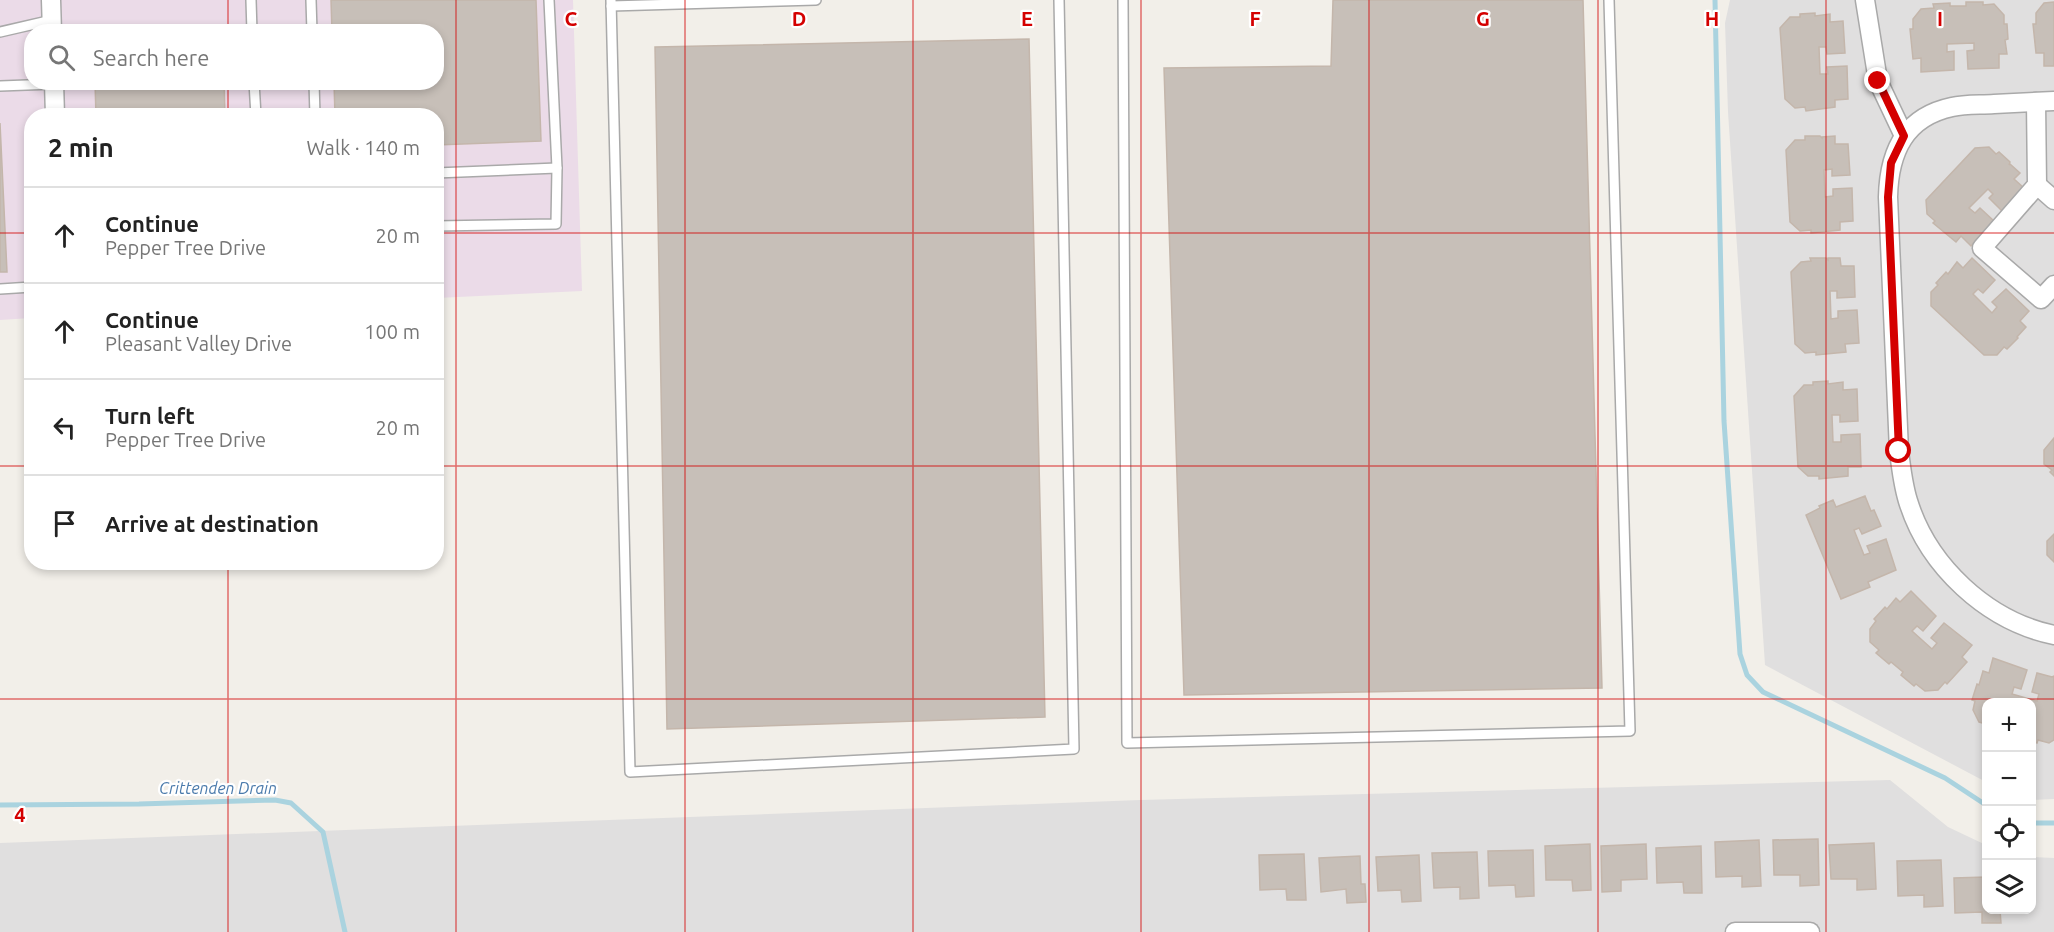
<!DOCTYPE html>
<html lang="en">
<head>
<meta charset="utf-8">
<style>
  :root { --surface:#fff; --page:#f2f2f2; --text:#222; --muted:#767676; --line:#e0e0e0 }
  body { margin:0; font-family:Ubuntu,sans-serif; background:var(--page); color:var(--text) }
  .controls { position:absolute; right:18px; bottom:18px; display:grid; overflow:hidden; border-radius:12px; box-shadow:0 3px 9px #0003 }
  .controls button { width:54px; height:54px; display:grid; place-items:center; padding:0; border:0; border-bottom:2px solid var(--line); background:var(--surface); color:var(--text); font:30px sans-serif }
  .stop { position:absolute; width:18px; height:18px; margin:-14px; border:4px solid #d40000; border-radius:50%; background:#fff }
  .stop.end { background:#d40000; border-color:#fff; box-shadow:0 2px 6px #0008 }
  .list { margin:0; padding:0; list-style:none }
  h2 { display:flex; justify-content:space-between; align-items:center; height:78px; margin:0; padding:0 24px; font-size:26px }
  h2 small { font-size:20px; font-weight:400; color:var(--muted) }
  .list li { display:grid; grid-template-columns:39px 1fr auto; gap:18px; align-items:center; box-sizing:border-box; height:96px; padding:0 24px; border-top:2px solid var(--line) }
  .list b { display:block; font-size:22px; white-space:nowrap }
  .list p { margin:0; font-size:20px; white-space:nowrap; color:var(--muted) }
  .list em { font-size:20px; font-style:normal; color:var(--muted) }
  .icon { flex:none; width:33px; height:33px; fill:none; stroke:currentColor; stroke-width:2; stroke-linecap:round; stroke-linejoin:round }
  .map { position:relative; flex:none; width:2054px; height:932px; overflow:hidden }
  .search { position:absolute; background:var(--surface); box-shadow:0 3px 9px #0003; left:24px; top:24px; width:420px; height:66px; display:flex; align-items:center; gap:15px; box-sizing:border-box; padding:0 21px; border-radius:24px; color:var(--muted); font-size:22px }
  .panel { position:absolute; background:var(--surface); box-shadow:0 3px 9px #0003; left:24px; top:108px; width:420px; height:462px; border-radius:24px }
  .map>svg:first-child { display:block }
</style>
</head>
<body>
<div class="map">
<svg width="2054" height="932" viewBox="0 0 2054 932">
  <rect width="100%" height="100%" fill="#f2efe9"/>
  <g fill="#e0dfdf">
    <polygon points="1730,0 2054,0 2054,799 2032,800 2032,702 1986,702 1986,782 1765,665 1728,112 1725,23"/>
    <polygon points="1890,780 1948,827 1986,845 1986,910 2032,910 2032,857 2054,858 2054,932 0,932 0,843 1140,800"/>
  </g>
  <path fill="#ebdbe8" fill-rule="evenodd" d="M0,0H573L582,291L437,298L436,116H32L31,318L0,320ZM32,32H436V82H32Z"/>
  <g fill="none" stroke-linecap="round" stroke-linejoin="round">
    <g stroke="#aad3df" stroke-width="5">
      <polyline points="1715,0 1724,421 1740,654 1747,675 1763,692 1945,778 1986,805"/>
      <polyline points="0,805 139,804 275,800 291,803 323,832 345,932"/>
      <polyline points="2032,823 2054,823"/>
    </g>
  </g>
  <g fill="#c7bfb8" stroke="#c4b6ab" stroke-width="1.5">
    <polygon points="331,0 536,0 541,141 436,145 436,116 335,116 334,82 436,82 436,32 332,32"/>
    <polygon points="1333,0 1583,0 1602,688 1184,695 1164,68 1331,66"/>
    <polygon points="1966,2 1983,2 1983,5 1994,4 2004,15 2004,24 2007,24 2008,39 2005,40 2007,54 1999,54 1999,68 1968,69 1967,51 1974,50 1974,43 1947,44 1947,52 1954,51 1954,70 1921,72 1921,58 1913,59 1910,29 1913,29 1913,19 1921,9 1934,8 1933,4 1950,3 1950,6 1966,6"/>
    <polygon points="2054,2 2054,66 2044,66 2044,53 2036,53 2033,24 2036,24 2036,13 2044,3"/>
    <polygon points="1815,13 1815,16 1830,14 1830,22 1843,21 1845,53 1827,54 1826,47 1819,47 1820,74 1828,74 1827,67 1847,66 1848,99 1835,100 1835,107 1806,111 1805,107 1795,108 1785,99 1780,28 1790,17 1800,17 1800,14"/>
    <polygon points="221,27 221,32 113,32"/>
    <polygon points="1029,39 1045,717 667,729 655,47"/>
    <polygon points="95,82 224,82 225,116 96,116"/>
    <polygon points="0,123 7,272 0,272"/>
    <polygon points="1805,136 1820,136 1822,138 1822,137 1835,136 1835,144 1848,144 1850,175 1832,176 1832,169 1824,170 1825,197 1833,196 1833,189 1852,188 1853,221 1840,222 1840,230 1811,233 1811,230 1800,231 1790,222 1786,150 1795,140 1805,140"/>
    <polygon points="1989,147 1996,154 1999,152 2010,162 2009,165 2010,164 2020,173 2014,179 2024,188 2002,211 1989,198 1993,194 1988,189 1969,208 1975,213 1980,208 1994,221 1971,246 1961,236 1956,242 1933,223 1935,221 1927,214 1926,200 1975,148"/>
    <polygon points="1810,258 1826,258 1828,260 1828,258 1840,258 1841,266 1854,266 1855,297 1837,298 1837,291 1830,291 1831,319 1838,318 1838,311 1857,310 1859,343 1845,344 1846,352 1816,355 1816,352 1805,353 1795,344 1791,272 1801,262 1811,261"/>
    <polygon points="1972,258 1995,280 1983,293 1978,289 1973,294 1992,313 1997,307 1992,302 2006,289 2029,311 2020,321 2026,327 2017,337 2018,338 2007,349 2004,347 1997,355 1984,355 1931,306 1931,292 1938,285 1936,283 1946,272 1948,274 1957,262 1963,268"/>
    <polygon points="1828,381 1828,384 1843,382 1843,390 1857,389 1858,421 1840,422 1840,415 1832,415 1833,442 1841,442 1841,435 1860,434 1861,467 1848,467 1848,476 1819,479 1819,476 1808,476 1798,467 1794,396 1804,385 1813,385 1813,382"/>
    <polygon points="2054,438 2054,476 2050,472 2052,470 2044,464 2044,450"/>
    <polygon points="1865,496 1871,511 1874,510 1881,526 1862,534 1859,528 1854,530 1864,555 1870,553 1867,546 1886,539 1896,570 1868,582 1870,587 1841,599 1806,515 1820,508 1819,506 1833,500 1836,507"/>
    <polygon points="2054,534 2054,562 2047,555 2047,541"/>
    <polygon points="1911,591 1936,616 1923,631 1917,626 1912,631 1932,649 1937,643 1931,638 1944,623 1972,645 1962,657 1967,662 1947,684 1945,682 1938,690 1925,691 1916,684 1914,686 1901,675 1903,672 1891,662 1889,664 1876,653 1879,650 1870,642 1870,629 1876,621 1874,619 1885,607 1887,609 1896,598 1900,602"/>
    <polygon points="1993,658 2027,670 2021,689 2014,687 2012,694 2037,701 2039,694 2032,692 2037,673 2052,677 2054,676 2054,740 2049,743 2038,740 2037,743 2032,741 2032,702 1986,702 1986,724 1979,722 1973,710 1975,701 1972,700 1977,684 1979,685 1983,671 1989,673"/>
    <polygon points="1818,839 1819,885 1800,886 1800,875 1774,875 1773,840"/>
    <polygon points="1759,840 1761,886 1742,887 1742,876 1716,877 1715,842"/>
    <polygon points="1874,843 1876,889 1857,890 1857,879 1831,879 1829,845"/>
    <polygon points="1590,844 1591,890 1573,891 1572,880 1546,880 1545,846"/>
    <polygon points="1646,844 1647,879 1621,880 1621,891 1602,892 1601,846"/>
    <polygon points="1701,846 1702,893 1684,893 1683,882 1657,883 1656,848"/>
    <polygon points="1533,850 1534,896 1516,897 1515,885 1489,886 1488,851"/>
    <polygon points="1477,852 1479,898 1460,899 1460,887 1434,888 1432,853"/>
    <polygon points="1304,854 1306,900 1287,900 1286,889 1260,890 1259,855"/>
    <polygon points="1419,855 1421,901 1402,902 1401,890 1378,891 1376,857"/>
    <polygon points="1360,856 1361,884 1365,884 1366,902 1347,903 1346,889 1321,892 1319,858"/>
    <polygon points="1941,860 1943,906 1924,907 1924,895 1898,896 1897,861"/>
    <polygon points="1986,877 1986,910 2000,910 2001,923 1982,923 1982,912 1955,913 1954,878"/>
  </g>
  <g fill="none" stroke-linecap="round" stroke-linejoin="round">
    <g stroke="#a9a9a9" stroke-width="12">
      <g id="service">
        <polyline points="251,0 252,32"/>
        <polyline points="311,0 312,32"/>
        <polyline points="611,0 630,772 1074,749 1059,0"/>
        <polyline points="1123,0 1127,743 1630,731 1609,0"/>
        <polyline points="611,6 816,0"/>
        <polyline points="0,32 52,20"/>
        <polyline points="254,82 256,116"/>
        <polyline points="314,82 315,116"/>
        <polyline points="0,86 54,84"/>
        <polyline points="436,173 557,168"/>
        <polyline points="436,226 556,224 557,168 549,0"/>
        <polyline points="0,289 32,287"/>
      </g>
    </g>
    <g stroke="#a9a9a9" stroke-width="21">
      <g id="minor">
        <polyline points="51,0 52,32"/>
        <polyline points="1865,0 1878,81 1904,136"/>
        <polyline points="54,82 55,116"/>
        <path d="M2054,101C2034,102 2014,103 1994,104C1980,105 1965,104 1952,107C1905,117 1889,152 1888,197L1899,451C1901,468 1903,485 1908,501C1928,566 1987,621 2054,635"/>
        <polyline points="2036,102 2037,185 1982,248 2041,299 2054,285"/>
        <polyline points="2037,185 2054,200"/>
        <polyline points="1735,932 1810,932"/>
      </g>
    </g>
    <use href="#service" stroke="#fff" stroke-width="9"/>
    <use href="#minor" stroke="#fff" stroke-width="18"/>
  </g>
  <g fill="none" stroke-linecap="round" stroke-linejoin="round">
    <polyline stroke="#d40000" stroke-width="8" points="1878,81 1904,136 1891,163 1888,197 1899,451"/>
  </g>
  <path fill="none" stroke="#d40000" stroke-width="1.5" stroke-opacity="0.55" d="M228,0V32M456,0V932M685,0V932M913,0V932M1141,0V932M1369,0V932M1598,0V932M1826,0V932M228,82V116M0,233H32M436,233H2054M0,466H32M436,466H2054M228,562V932M0,699H2054"/>
  <g text-anchor="middle" dominant-baseline="central" stroke-width="4.5" stroke-linejoin="round" paint-order="stroke">
    <g font-size="16" font-style="italic" fill="#4a7aab" stroke="#fff">
      <text x="218" y="788">Crittenden Drain</text>
    </g>
  </g>
  <g font-size="20" text-anchor="middle" font-weight="bold" fill="#d40000" stroke="#fff" stroke-width="4.5" stroke-linejoin="round" paint-order="stroke">
    <text x="571" y="26">C</text>
    <text x="799" y="26">D</text>
    <text x="1027" y="26">E</text>
    <text x="1255" y="26">F</text>
    <text x="1483" y="26">G</text>
    <text x="1712" y="26">H</text>
    <text x="1940" y="26">I</text>
    <text x="20" y="822">4</text>
  </g>
</svg>
<div class="controls">
<button>+</button>
<button>−</button>
<button><svg class="icon" aria-label="locate" viewBox="0 0 24 24"><circle cx="12" cy="12" r="6"/><path d="M12 2v4M12 18v4M2 12h4M18 12h4"/></svg></button>
<button><svg class="icon" aria-label="layers" viewBox="0 0 24 24"><path d="M12 4l9 5-9 5-9-5zM3 14l9 5 9-5"/></svg></button>
</div>
<div class="stop" style="left:1899px;top:451px"></div>
<div class="stop end" style="left:1878px;top:81px"></div>
<div class="search"><svg class="icon" aria-label="search" viewBox="0 0 24 24"><circle cx="10" cy="10" r="6"/><path d="M15 15l6 6"/></svg>Search here</div>
<section class="panel">
<h2>2 min<small>Walk · 140 m</small></h2>
<ul class="list">
<li><svg class="icon" aria-label="ahead" viewBox="0 0 24 24"><path d="M12 20V5M6 11l6-6 6 6"/></svg><div><b>Continue</b><p>Pepper Tree Drive</p></div><em>20 m</em></li>
<li><svg class="icon" aria-label="ahead" viewBox="0 0 24 24"><path d="M12 20V5M6 11l6-6 6 6"/></svg><div><b>Continue</b><p>Pleasant Valley Drive</p></div><em>100 m</em></li>
<li><svg class="icon" aria-label="left" viewBox="0 0 24 24"><path d="M17 20v-9H6M10 6l-5 5 5 5"/></svg><div><b>Turn left</b><p>Pepper Tree Drive</p></div><em>20 m</em></li>
<li><svg class="icon" aria-label="arrive" viewBox="0 0 24 24"><path d="M6 21V4h12l-3 4 3 4H6"/></svg><div><b>Arrive at destination</b></div></li>
</ul>
</section>
</div>
</body>
</html>
